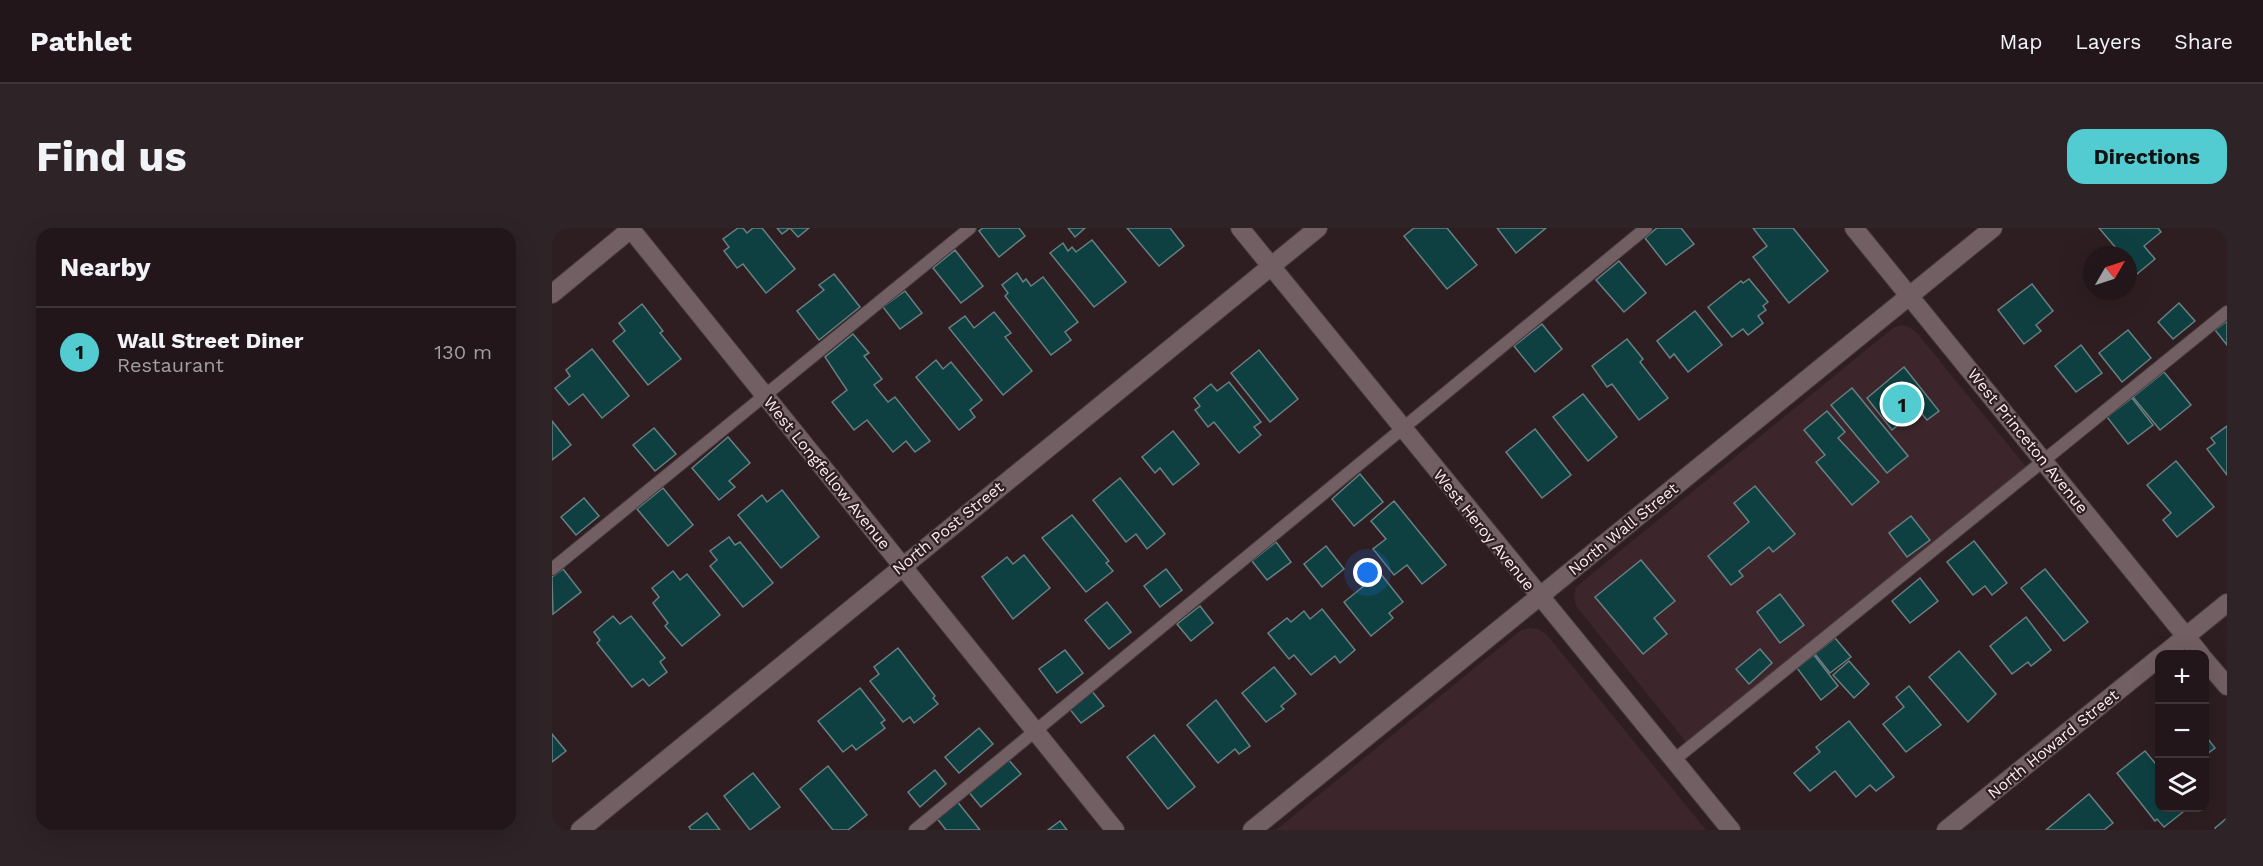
<!DOCTYPE html>
<html lang="en">
<head>
<meta charset="utf-8">
<style>
  :root { --surface:#22161a; --page:#2e2327; --text:#f1f3f6; --muted:#a29fa2; --line:#3f3539; --accent:#52ccd0 }
  body { margin:0; font-family:"Work Sans",sans-serif; background:var(--page); color:var(--text) }
  .controls { position:absolute; right:18px; bottom:18px; display:grid; overflow:hidden; border-radius:12px; box-shadow:0 6px 24px #0002 }
  .controls button { width:54px; height:54px; display:grid; place-items:center; padding:0; border:0; border-bottom:2px solid var(--line); background:var(--surface); color:var(--text); font:30px sans-serif }
  .compass { position:absolute; left:1531px; top:18px; width:54px; height:54px; border-radius:50%; background:var(--surface); box-shadow:0 6px 24px #0002; rotate:51deg }
  .you { position:absolute; left:816px; top:345px; width:21px; height:21px; margin:-15px; border:4px solid #fff; border-radius:50%; background:#1a73e8; box-shadow:0 0 0 9px #1a73e833 }
  .badge { display:grid; place-items:center; width:39px; height:39px; border-radius:50%; background:var(--accent); color:#111; font-size:20px; font-weight:700 }
  .pin { position:absolute; translate:-50% -50%; border:3px solid #fff; box-shadow:0 2px 6px #0006 }
  .list { margin:0; padding:0; list-style:none }
  h2 { display:flex; justify-content:space-between; align-items:center; height:78px; margin:0; padding:0 24px; font-size:26px }
  h2 small { font-size:20px; font-weight:400; color:var(--muted) }
  .list li { display:grid; grid-template-columns:39px 1fr auto; gap:18px; align-items:center; box-sizing:border-box; height:90px; padding:0 24px; border-top:2px solid var(--line) }
  .list b { display:block; font-size:22px; white-space:nowrap }
  .list p { margin:0; font-size:20px; white-space:nowrap; color:var(--muted) }
  .list em { font-size:20px; font-style:normal; color:var(--muted) }
  .icon { flex:none; width:33px; height:33px; fill:none; stroke:currentColor; stroke-width:2; stroke-linecap:round; stroke-linejoin:round }
  .map { position:relative; flex:none; width:1675px; height:602px; overflow:hidden; border-radius:18px }
  header { display:flex; align-items:center; gap:36px; box-sizing:border-box; height:84px; padding:0 30px; background:var(--surface); border-bottom:2px solid var(--line) }
  header strong { font-size:28px }
  nav { display:flex; gap:33px; margin-inline-start:auto; font-size:21px }
  .intro { display:flex; align-items:center; justify-content:space-between; box-sizing:border-box; height:144px; padding:0 36px }
  h1 { margin:0; font-size:42px }
  .button { padding:15px 27px; border-radius:18px; background:var(--accent); color:#111; font-size:21px; font-weight:700 }
  main { display:flex; gap:36px; padding:0 36px }
  aside { flex:1; background:var(--surface); border-radius:18px; box-shadow:0 6px 24px #0002 }
  .map>svg:first-child { display:block }
</style>
</head>
<body>
<header>
<strong>Pathlet</strong>
<nav><a>Map</a><a>Layers</a><a>Share</a></nav>
</header>
<div class="intro"><h1>Find us</h1><a class="button">Directions</a></div>
<main>
<aside>
<h2>Nearby<small></small></h2>
<ul class="list">
<li><span class="badge">1</span><div><b>Wall Street Diner</b><p>Restaurant</p></div><em>130 m</em></li>
</ul>
</aside>
<div class="map">
<svg width="1675" height="602" viewBox="0 0 1675 602">
  <rect width="100%" height="100%" fill="#2e1e22"/>
  <g fill="#3c262c">
    <polygon points="1349,97 1357,99 1365,105 1479,245 1139,520 1024,378 1022,369 1024,359 1341,100"/>
    <polygon points="976,400 986,401 995,407 1154,602 724,602 968,403"/>
  </g>
  <g fill="#0e4042" stroke="#697f80" stroke-width="1.5">
    <polygon points="186,0 191,0 195,5 201,0 210,0 243,41 214,65 191,36 185,40 172,23 177,19 171,11"/>
    <polygon points="225,0 238,0 230,6"/>
    <polygon points="238,0 257,0 246,9"/>
    <polygon points="431,0 467,0 473,8 447,29 427,3"/>
    <polygon points="516,0 533,0 523,9"/>
    <polygon points="575,0 618,0 632,18 607,38"/>
    <polygon points="862,0 895,0 925,37 895,61 852,8"/>
    <polygon points="945,0 994,0 964,25"/>
    <polygon points="1105,0 1129,0 1142,16 1114,37 1093,10"/>
    <polygon points="1201,0 1241,0 1276,43 1237,75 1201,29 1215,18"/>
    <polygon points="1547,0 1606,0 1609,4 1592,18 1603,31 1585,46 1576,35 1576,27 1570,27"/>
    <polygon points="540,12 574,54 542,79 498,25 511,15 516,23 520,19 524,24"/>
    <polygon points="403,22 431,58 409,75 381,40"/>
    <polygon points="1067,33 1094,65 1072,84 1044,52"/>
    <polygon points="465,45 471,54 474,51 479,58 491,49 526,94 513,104 519,112 499,127 453,68 456,65 450,57"/>
    <polygon points="282,46 308,79 267,112 245,83 272,62 267,57"/>
    <polygon points="1197,51 1216,74 1211,78 1214,82 1206,88 1211,95 1196,107 1191,101 1180,109 1156,79 1189,53 1191,55"/>
    <polygon points="1480,56 1501,83 1484,97 1489,103 1472,116 1446,82"/>
    <polygon points="353,63 370,85 348,101 331,79"/>
    <polygon points="1627,75 1643,93 1621,111 1606,94"/>
    <polygon points="90,76 111,103 108,105 129,131 96,157 61,113 73,103 67,95"/>
    <polygon points="1143,83 1170,117 1136,144 1122,126 1118,130 1105,113"/>
    <polygon points="442,84 459,105 453,109 480,143 451,167 397,100 413,88 422,100"/>
    <polygon points="1675,93 1675,117 1663,102"/>
    <polygon points="990,96 1010,121 983,144 962,118"/>
    <polygon points="1576,102 1599,130 1570,154 1547,125"/>
    <polygon points="301,106 317,125 312,128 330,151 322,157 336,174 343,169 378,213 363,224 354,213 341,224 315,192 302,202 280,174 295,162 273,129"/>
    <polygon points="1075,111 1091,131 1088,134 1116,170 1087,192 1060,156 1055,159 1040,138"/>
    <polygon points="1529,117 1550,145 1524,164 1503,138"/>
    <polygon points="40,121 77,168 50,190 31,166 17,177 3,160 18,148 14,142"/>
    <polygon points="707,122 746,171 718,194 679,145"/>
    <polygon points="384,132 391,141 399,134 430,172 418,182 423,189 407,202 364,149"/>
    <polygon points="1352,139 1387,183 1375,192 1366,181 1340,202 1315,170"/>
    <polygon points="1612,144 1639,177 1608,202 1581,169"/>
    <polygon points="677,154 709,194 702,199 709,207 687,225 662,194 656,199 643,182 648,178 642,170 659,156 665,163"/>
    <polygon points="1300,160 1356,228 1335,245 1279,177"/>
    <polygon points="1031,166 1065,209 1036,233 1001,189"/>
    <polygon points="1580,170 1601,197 1576,216 1555,189"/>
    <polygon points="1275,183 1293,204 1286,210 1327,254 1300,277 1264,234 1273,227 1252,202"/>
    <polygon points="0,193 19,217 0,232"/>
    <polygon points="1675,198 1675,247 1655,221 1663,215 1659,210"/>
    <polygon points="102,200 124,226 103,243 81,217"/>
    <polygon points="983,201 1019,247 990,270 954,224"/>
    <polygon points="621,203 647,236 621,257 608,240 603,245 590,229"/>
    <polygon points="176,209 198,235 177,253 183,259 167,272 140,240"/>
    <polygon points="1624,233 1662,279 1625,309 1611,292 1619,285 1595,257"/>
    <polygon points="808,246 831,274 802,298 780,271"/>
    <polygon points="568,250 613,306 595,321 584,306 574,314 541,272"/>
    <polygon points="1203,258 1243,306 1221,324 1217,319 1187,343 1191,348 1179,357 1156,328 1197,294 1182,275"/>
    <polygon points="111,260 141,297 116,318 85,281"/>
    <polygon points="230,262 267,309 229,340 186,287 210,267 215,274"/>
    <polygon points="32,270 47,288 24,307 9,289"/>
    <polygon points="842,273 894,337 870,356 855,337 842,347 821,321 834,311 819,293"/>
    <polygon points="520,287 557,333 554,335 561,343 534,364 490,310"/>
    <polygon points="1359,288 1378,312 1355,329 1337,305"/>
    <polygon points="177,309 183,317 188,314 221,355 191,379 158,338 165,332 158,323"/>
    <polygon points="1422,313 1455,355 1440,367 1433,358 1421,367 1395,334"/>
    <polygon points="724,314 739,334 715,352 700,333"/>
    <polygon points="774,318 792,341 770,359 752,336"/>
    <polygon points="472,327 498,360 461,391 430,349 455,329 461,336"/>
    <polygon points="1089,332 1123,373 1102,390 1115,406 1091,426 1043,369"/>
    <polygon points="11,341 29,364 1,386 0,349"/>
    <polygon points="614,341 630,362 608,379 592,358"/>
    <polygon points="1493,341 1536,394 1512,413 1469,360"/>
    <polygon points="121,343 128,352 135,346 168,387 130,418 113,398 116,395 101,375 107,369 100,360"/>
    <polygon points="828,345 851,374 837,385 841,390 819,408 792,374"/>
    <polygon points="1368,350 1386,373 1358,395 1340,373"/>
    <polygon points="1228,366 1252,397 1228,415 1205,384"/>
    <polygon points="555,374 579,404 557,421 533,392"/>
    <polygon points="648,378 661,395 639,413 625,396"/>
    <polygon points="770,381 803,422 788,435 783,428 759,447 742,427 737,431 716,405 735,390 739,394 752,383 758,391"/>
    <polygon points="61,388 68,396 79,388 113,430 108,434 115,444 97,458 91,451 80,459 45,415 48,412 42,404"/>
    <polygon points="1474,389 1499,422 1479,438 1476,434 1460,446 1438,418"/>
    <polygon points="1283,410 1299,429 1278,445 1263,426"/>
    <polygon points="346,420 383,468 381,470 386,476 362,495 358,489 351,494 318,453 327,446 322,439"/>
    <polygon points="1208,421 1220,435 1197,456 1184,441"/>
    <polygon points="513,422 531,445 505,465 487,441"/>
    <polygon points="1407,423 1444,466 1416,494 1377,449"/>
    <polygon points="1262,427 1286,458 1269,472 1245,440"/>
    <polygon points="1297,433 1317,456 1302,470 1281,447"/>
    <polygon points="722,439 744,466 729,478 732,481 714,494 690,465"/>
    <polygon points="1357,458 1389,497 1354,524 1331,496 1352,479 1344,469"/>
    <polygon points="308,460 333,492 329,495 333,500 304,522 300,517 291,524 266,493"/>
    <polygon points="539,462 552,478 529,495 516,479"/>
    <polygon points="664,472 698,518 687,526 683,521 666,535 635,497"/>
    <polygon points="1297,493 1342,549 1324,563 1318,557 1304,569 1283,543 1258,563 1242,545 1268,524 1264,519"/>
    <polygon points="427,500 441,516 407,545 393,529"/>
    <polygon points="0,506 14,523 0,534"/>
    <polygon points="1652,506 1663,520 1652,528"/>
    <polygon points="602,507 643,559 616,581 575,529"/>
    <polygon points="1593,523 1608,541 1608,580 1636,580 1612,599 1605,591 1603,593 1565,545"/>
    <polygon points="455,530 469,546 429,579 416,563"/>
    <polygon points="276,538 315,587 296,602 281,602 248,561"/>
    <polygon points="383,542 394,556 368,579 356,564"/>
    <polygon points="201,545 228,579 198,602 172,568"/>
    <polygon points="1537,566 1561,595 1552,602 1494,602"/>
    <polygon points="404,572 428,602 394,602 384,589"/>
    <polygon points="155,585 168,602 139,602 137,599"/>
    <polygon points="1675,590 1675,602 1664,602 1663,600"/>
    <polygon points="508,593 515,602 496,602"/>
  </g>
  <g fill="none" stroke-linecap="round" stroke-linejoin="round">
    <g stroke="#473b3e" stroke-width="14">
      <g id="service">
        <polyline points="0,341 418,0"/>
        <polyline points="1122,532 1675,84"/>
        <polyline points="363,602 1094,0"/>
      </g>
    </g>
    <g stroke="#473b3e" stroke-width="20">
      <g id="minor">
        <polyline points="78,0 563,602"/>
        <polyline points="688,0 1179,602"/>
        <polyline points="1302,0 1649,427"/>
        <polyline points="0,66 80,0"/>
        <polyline points="1611,427 1675,375"/>
        <polyline points="1652,431 1675,458"/>
        <polyline points="28,602 766,0"/>
        <polyline points="1394,602 1608,429"/>
      </g>
    </g>
    <g stroke="#473b3e" stroke-width="20">
      <polyline id="tertiary" points="700,602 1441,0"/>
    </g>
    <use href="#service" stroke="#725f64" stroke-width="12"/>
    <use href="#minor" stroke="#725f64" stroke-width="18"/>
    <use href="#tertiary" stroke="#725f64" stroke-width="18"/>
  </g>
  <g text-anchor="middle" dominant-baseline="central" stroke-width="4.5" stroke-linejoin="round" paint-order="stroke">
    <g font-size="16" fill="#faeef1" stroke="#2e1e22">
      <text transform="translate(1476 213) rotate(51)">West Princeton Avenue</text>
      <text transform="translate(275 245) rotate(51)">West Longfellow Avenue</text>
      <text transform="translate(396 300) rotate(-39)">North Post Street</text>
      <text transform="translate(1071 301) rotate(-39)">North Wall Street</text>
      <text transform="translate(932 302) rotate(51)">West Heroy Avenue</text>
      <text transform="translate(1501 516) rotate(-39)">North Howard Street</text>
    </g>
  </g>
</svg>
<div class="controls">
<button>+</button>
<button>−</button>
<button><svg class="icon" aria-label="layers" viewBox="0 0 24 24"><path d="M12 4l9 5-9 5-9-5zM3 14l9 5 9-5"/></svg></button>
</div>
<svg class="compass" viewBox="-18 -18 36 36"><path d="M0-13l5 13h-10z" fill="#e53935"/><path d="M0 13l5-13h-10z" fill="#a29fa2"/></svg>
<div class="you"></div>
<div class="pin badge" style="left:1350px;top:176px">1</div>
</div>
</main>
</body>
</html>
